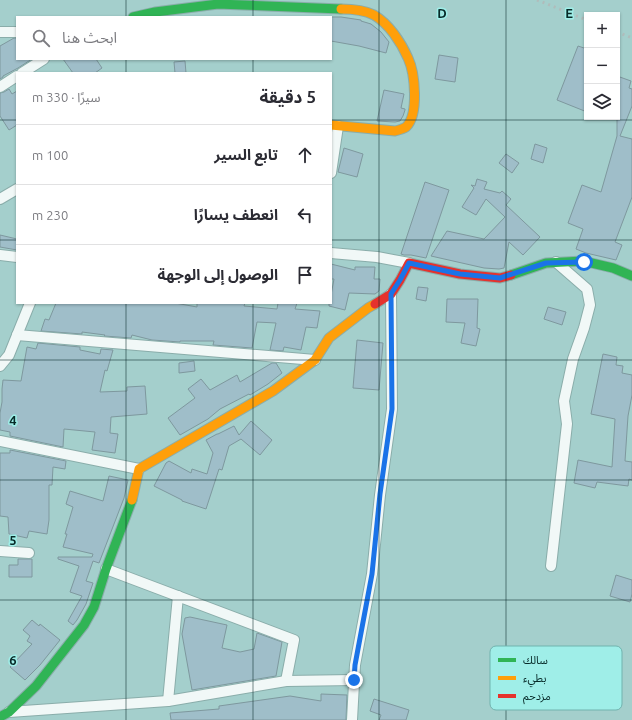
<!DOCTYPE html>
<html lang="ar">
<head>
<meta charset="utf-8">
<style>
  :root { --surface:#fff; --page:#f7f7f7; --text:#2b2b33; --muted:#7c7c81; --line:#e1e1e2 }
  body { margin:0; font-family:Ubuntu,"Noto Sans Arabic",sans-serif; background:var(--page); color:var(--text); direction:rtl }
  .controls { position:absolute; right:12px; top:12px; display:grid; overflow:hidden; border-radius:0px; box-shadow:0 1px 3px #0004 }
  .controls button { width:36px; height:36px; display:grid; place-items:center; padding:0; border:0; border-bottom:1px solid var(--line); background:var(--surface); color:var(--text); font:20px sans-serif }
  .stop { position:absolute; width:12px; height:12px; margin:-9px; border:3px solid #1a73e8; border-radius:50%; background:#fff }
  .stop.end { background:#1a73e8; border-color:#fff; box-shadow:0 1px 4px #0008 }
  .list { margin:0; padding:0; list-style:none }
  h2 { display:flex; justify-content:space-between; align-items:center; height:52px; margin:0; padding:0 16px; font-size:17px }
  h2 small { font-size:13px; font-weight:400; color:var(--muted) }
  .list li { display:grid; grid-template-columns:26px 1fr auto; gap:12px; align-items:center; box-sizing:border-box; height:60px; padding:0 16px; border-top:1px solid var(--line) }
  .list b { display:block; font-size:15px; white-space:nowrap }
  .list em { font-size:13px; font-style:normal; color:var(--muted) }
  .icon { flex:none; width:22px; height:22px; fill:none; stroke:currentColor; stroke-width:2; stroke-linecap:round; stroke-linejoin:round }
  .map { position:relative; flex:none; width:632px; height:720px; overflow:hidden; direction:ltr }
  .search { position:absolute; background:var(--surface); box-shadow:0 1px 3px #0004; left:16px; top:16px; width:316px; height:44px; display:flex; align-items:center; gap:10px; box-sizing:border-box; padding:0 14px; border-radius:0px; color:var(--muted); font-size:15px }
  .panel { position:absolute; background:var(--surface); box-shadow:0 1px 3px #0004; left:16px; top:72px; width:316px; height:232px; border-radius:0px; direction:rtl }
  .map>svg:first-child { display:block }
</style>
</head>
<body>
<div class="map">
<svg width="632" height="720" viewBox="0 0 632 720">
  <rect width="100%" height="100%" fill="#a4cfcc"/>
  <g fill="#9fbec9" stroke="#7e989e">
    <polygon points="331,17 341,17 361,20 361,21 371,24 381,32 389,42 386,53 359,46 331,41"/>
    <polygon points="14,38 17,38 17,59 32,59 18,68 3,76 3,77 0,79 0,46"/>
    <polygon points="578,46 587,49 587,112 557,100"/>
    <polygon points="439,55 458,58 455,82 435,79"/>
    <polygon points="63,59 96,59 102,68 95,73 73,73"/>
    <polygon points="185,61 186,73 175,73 174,62"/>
    <polygon points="617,76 631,81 629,88 632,89 632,106 620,136 632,139 632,197 615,242 622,245 616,260 586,253 576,249 583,229 568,223 582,185 601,192 617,136"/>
    <polygon points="9,89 12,94 17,91 17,125 9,130 0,116 0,93 4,92"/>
    <polygon points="384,90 404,94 401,108 405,109 405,110 403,116 400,121 395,122 377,121"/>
    <polygon points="535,144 547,148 543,163 531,159"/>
    <polygon points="344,148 363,154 357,177 338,172"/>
    <polygon points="506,154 519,163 512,173 499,163"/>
    <polygon points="477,179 487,182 484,189 500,193 502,191 511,199 506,205 540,237 523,255 509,242 504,268 499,269 484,268 431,256 447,231 484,239 505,217 486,199 476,215 462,207 474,188 471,185 475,186"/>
    <polygon points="425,182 449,190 426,258 411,255 404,255 401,254"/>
    <polygon points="0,235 17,239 17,250 0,247"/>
    <polygon points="331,264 355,270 355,267 375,267 374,279 380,279 379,291 375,294 349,293 345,310 329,306 329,303 331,303 331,295 334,279 331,279"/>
    <polygon points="418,287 428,288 426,301 416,299"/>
    <polygon points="447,299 478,299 477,328 480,329 476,346 461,343 465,323 446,322"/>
    <polygon points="56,303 175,303 197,307 197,303 245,303 244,306 277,309 278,303 297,303 295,309 320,311 317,328 306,327 301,350 284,347 283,351 270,350 276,323 257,322 252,348 213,345 214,341 180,341 180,342 152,340 132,335 131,338 104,336 105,335 82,332 82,334 41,331 45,319 49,320"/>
    <polygon points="548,307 566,312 562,325 544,319"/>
    <polygon points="357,340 383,343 379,390 353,388"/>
    <polygon points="38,343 80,347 80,350 100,354 101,349 113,350 107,371 105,370 100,392 127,391 127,387 145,386 147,414 111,417 110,433 118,434 115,453 92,450 95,432 64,429 63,447 10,436 10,432 0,430 0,413 2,402 2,389 3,380 21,381 27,347 36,349"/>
    <polygon points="603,354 617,357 616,365 623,366 622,373 632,375 632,395 628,416 625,461 632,462 632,480 629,479 628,486 597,482 595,488 574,483 578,460 612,467 615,419 591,414"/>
    <polygon points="194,361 195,371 179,373 179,363"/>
    <polygon points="272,363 276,363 282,373 268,384 250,395 249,394 220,409 208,419 180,435 168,418 195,398 188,389 201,379 210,390 237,375 240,382"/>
    <polygon points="251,421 272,440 260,455 241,439 229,446 222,470 219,469 206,509 182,501 182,500 154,486 166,463 169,461 191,473 192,469 207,474 213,453 206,440 217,434 218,434 234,426 239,435"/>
    <polygon points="10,450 66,461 65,469 53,467 52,485 49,485 49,520 47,534 29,531 27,538 9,534 8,517 0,516 0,453 10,453"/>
    <polygon points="109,476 128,480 124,498 99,563 93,561 86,581 93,583 86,604 77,620 73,625 68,621 82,596 70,592 79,566 58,559 58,557 92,557 93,554 63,547 67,534 65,534 73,507 66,504 70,491 103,501"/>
    <polygon points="18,559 32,559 32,577 9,577 9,565 18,565"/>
    <polygon points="616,575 632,580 632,594 630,602 610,596"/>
    <polygon points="190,617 227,625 222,648 240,652 254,649 257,633 282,642 276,676 192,690 182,634 185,618"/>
    <polygon points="32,620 39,626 40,624 60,640 40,665 25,680 10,667 32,644 27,641 30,636 23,630"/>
    <polygon points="321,694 347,695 346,720 171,720 170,713 219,709 219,706 290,696 321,701"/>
    <polygon points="374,699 409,710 406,720 379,720 381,715 370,711"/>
  </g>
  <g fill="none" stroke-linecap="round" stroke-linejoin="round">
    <g stroke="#8aadaa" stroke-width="12">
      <g id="street">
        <polyline points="0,32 17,32"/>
        <polyline points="22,73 44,59"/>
        <polyline points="0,87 17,76"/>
        <polyline points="331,173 338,126"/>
        <polyline points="0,199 17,189"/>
        <polyline points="331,253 377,257 409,263"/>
        <polyline points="0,255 17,257"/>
        <polyline points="17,335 315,360"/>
        <polyline points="0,366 9,355 30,303"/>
        <polyline points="0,441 139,469"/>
        <polyline points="0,551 29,553"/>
        <polyline points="551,566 567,424 564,401 573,359 584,328 590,305 587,289 556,262"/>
        <polyline points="106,569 294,640 286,681"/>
        <polyline points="168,701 178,596"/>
        <polyline points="9,712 168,701 286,681 354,680"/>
        <polyline points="352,720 355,665 372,574 380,495 392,409 391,294"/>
      </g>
    </g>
    <g stroke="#8aadaa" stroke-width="11">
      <g id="fast">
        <polyline points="133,17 155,12 218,4 341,9"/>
        <polyline points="511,275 546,263 583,261 613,268 632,276"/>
        <polyline points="0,717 9,712 36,686 84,625 94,607 106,569 132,500"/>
      </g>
    </g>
    <g stroke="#8aadaa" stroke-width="11">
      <g id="slow">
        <path d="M331,125L395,131C399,130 403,129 406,127C419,115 415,73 408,58C401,42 389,24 374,15C364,10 352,9 341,9"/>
        <polyline points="132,500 139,469 273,391 315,360 329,338 368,308 375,304"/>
      </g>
    </g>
    <g stroke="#8aadaa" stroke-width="11">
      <polyline id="jam" points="375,304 391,294 400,280 409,263 460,274 500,278 511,275"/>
    </g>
    <use href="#street" stroke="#f1f8f7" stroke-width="10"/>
    <use href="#fast" stroke="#30b455" stroke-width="9"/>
    <use href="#slow" stroke="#ff9f0a" stroke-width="9"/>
    <use href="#jam" stroke="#e5322d" stroke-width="9"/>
    <g stroke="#b0bcbb" stroke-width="3" stroke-dasharray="2 4" stroke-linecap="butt">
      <polyline points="537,0 587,20"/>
      <polyline points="617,32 632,38"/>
    </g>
  </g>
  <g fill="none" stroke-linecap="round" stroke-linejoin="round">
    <polyline stroke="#1a73e8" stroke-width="5" points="354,680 355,665 372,574 380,494 392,409 391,294 400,280 409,263 460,274 500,278 546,263 584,262"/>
  </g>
  <path fill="none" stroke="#072a28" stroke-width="1" stroke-opacity="0.55" d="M126,0V17M253,0V17M379,0V720M506,0V720M126,59V73M253,59V73M0,120H17M331,120H632M0,240H17M331,240H632M126,303V720M253,303V720M0,360H632M0,480H632M0,600H632"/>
  <rect x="490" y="646" width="132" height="64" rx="6" fill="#9feee8" stroke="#71b3ae" stroke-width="1"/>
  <rect x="498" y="658" width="18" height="4" fill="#30b455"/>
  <rect x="498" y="676" width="18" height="4" fill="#ff9f0a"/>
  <rect x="498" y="694" width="18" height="4" fill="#e5322d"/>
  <g font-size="11" fill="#072a28">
    <text x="523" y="664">سالك</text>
    <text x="523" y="682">بطيء</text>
    <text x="523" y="700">مزدحم</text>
  </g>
  <g font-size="13" text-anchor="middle" font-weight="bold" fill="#072a28" stroke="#9feee8" stroke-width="3" stroke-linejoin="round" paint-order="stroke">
    <text x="442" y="18">D</text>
    <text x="569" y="18">E</text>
    <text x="13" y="425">4</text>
    <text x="13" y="545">5</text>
    <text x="13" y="665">6</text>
  </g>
</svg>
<div class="controls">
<button>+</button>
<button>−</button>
<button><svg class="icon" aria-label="layers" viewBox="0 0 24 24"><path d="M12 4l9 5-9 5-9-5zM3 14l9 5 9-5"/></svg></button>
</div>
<div class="stop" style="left:584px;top:262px"></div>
<div class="stop end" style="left:354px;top:680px"></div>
<div class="search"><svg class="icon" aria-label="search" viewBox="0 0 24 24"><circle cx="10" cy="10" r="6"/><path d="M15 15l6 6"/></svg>ابحث هنا</div>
<section class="panel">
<h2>5 دقيقة<small>سيرًا · 330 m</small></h2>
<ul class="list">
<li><svg class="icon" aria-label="ahead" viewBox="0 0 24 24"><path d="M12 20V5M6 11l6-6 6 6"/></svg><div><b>تابع السير</b></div><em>100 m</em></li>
<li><svg class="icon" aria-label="left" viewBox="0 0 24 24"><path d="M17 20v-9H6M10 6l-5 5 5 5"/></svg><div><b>انعطف يسارًا</b></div><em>230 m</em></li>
<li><svg class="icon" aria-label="arrive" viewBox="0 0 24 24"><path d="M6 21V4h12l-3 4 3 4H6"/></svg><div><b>الوصول إلى الوجهة</b></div></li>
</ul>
</section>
</div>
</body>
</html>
